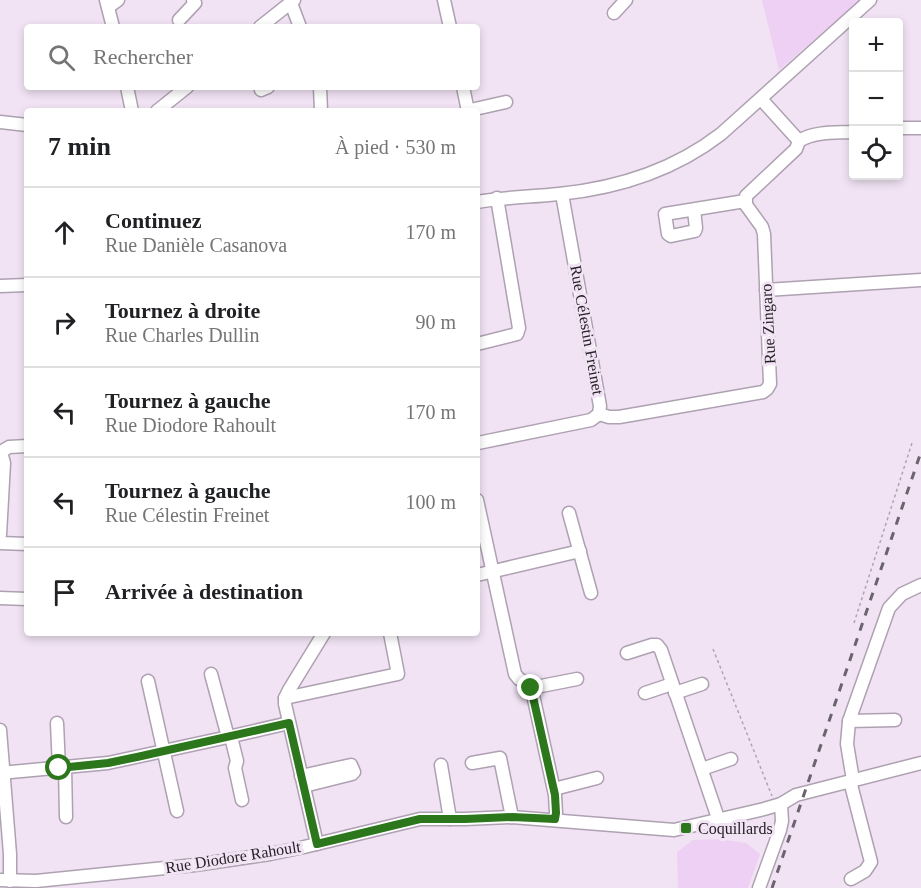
<!DOCTYPE html>
<html lang="fr">
<head>
<meta charset="utf-8">
<style>
  :root { --surface:#fff; --page:#f6f6f6; --text:#202124; --muted:#757577; --line:#e0e0e0 }
  body { margin:0; font-family:"Times New Roman",serif; background:var(--page); color:var(--text) }
  .controls { position:absolute; right:18px; top:18px; display:grid; overflow:hidden; border-radius:6px; box-shadow:0 3px 9px #0003 }
  .controls button { width:54px; height:54px; display:grid; place-items:center; padding:0; border:0; border-bottom:2px solid var(--line); background:var(--surface); color:var(--text); font:30px sans-serif }
  .stop { position:absolute; width:18px; height:18px; margin:-14px; border:4px solid #2c761c; border-radius:50%; background:#fff }
  .stop.end { background:#2c761c; border-color:#fff; box-shadow:0 2px 6px #0008 }
  .list { margin:0; padding:0; list-style:none }
  h2 { display:flex; justify-content:space-between; align-items:center; height:78px; margin:0; padding:0 24px; font-size:26px }
  h2 small { font-size:20px; font-weight:400; color:var(--muted) }
  .list li { display:grid; grid-template-columns:39px 1fr auto; gap:18px; align-items:center; box-sizing:border-box; height:90px; padding:0 24px; border-top:2px solid var(--line) }
  .list b { display:block; font-size:22px; white-space:nowrap }
  .list p { margin:0; font-size:20px; white-space:nowrap; color:var(--muted) }
  .list em { font-size:20px; font-style:normal; color:var(--muted) }
  .icon { flex:none; width:33px; height:33px; fill:none; stroke:currentColor; stroke-width:2; stroke-linecap:round; stroke-linejoin:round }
  .map { position:relative; flex:none; width:921px; height:888px; overflow:hidden }
  .search { position:absolute; background:var(--surface); box-shadow:0 3px 9px #0003; left:24px; top:24px; width:456px; height:66px; display:flex; align-items:center; gap:15px; box-sizing:border-box; padding:0 21px; border-radius:6px; color:var(--muted); font-size:22px }
  .panel { position:absolute; background:var(--surface); box-shadow:0 3px 9px #0003; left:24px; top:108px; width:456px; height:528px; border-radius:6px }
  .map>svg:first-child { display:block }
</style>
</head>
<body>
<div class="map">
<svg width="921" height="888" viewBox="0 0 921 888">
  <rect width="100%" height="100%" fill="#f1e3f4"/>
  <g fill="#edd0f3">
    <polygon points="762,0 860,0 779,70"/>
    <polygon points="720,839 746,843 760,854 748,888 678,888 677,852 693,840"/>
  </g>
  <g fill="none" stroke-linecap="round" stroke-linejoin="round">
    <g stroke="#aea1b1" stroke-width="15">
      <g id="minor">
        <polyline points="106,0 113,27"/>
        <polyline points="444,0 450,27"/>
        <polyline points="291,3 300,27"/>
        <polyline points="108,7 118,0"/>
        <polyline points="614,13 626,0"/>
        <polyline points="179,20 195,3 193,0"/>
        <polyline points="260,27 294,0"/>
        <polyline points="127,87 132,111"/>
        <polyline points="320,87 321,111"/>
        <polyline points="463,87 468,111"/>
        <polyline points="261,90 268,87"/>
        <polyline points="157,111 187,87"/>
        <polyline points="466,111 506,102"/>
        <polyline points="0,122 27,125"/>
        <polyline points="898,128 921,128"/>
        <path d="M799,141C815,131 835,133 854,132"/>
        <path d="M477,202C504,197 532,197 559,194C619,188 673,171 721,134L870,0"/>
        <polyline points="694,210 696,228 695,231 671,236 668,234 665,214 745,201"/>
        <polyline points="0,286 27,285"/>
        <polyline points="766,290 921,280"/>
        <polyline points="477,344 517,334 519,328 497,198"/>
        <polyline points="599,414 609,417 619,417 763,392 767,389 770,384 764,234 762,227 746,205 746,196 796,149 799,141 761,99"/>
        <polyline points="478,443 591,420 599,414 600,406 562,194"/>
        <polyline points="1,452 9,447 27,446"/>
        <polyline points="477,500 515,674 519,679 529,684 533,695 555,795 556,813 555,819"/>
        <polyline points="569,513 591,593"/>
        <polyline points="0,535 4,463 1,452"/>
        <polyline points="0,543 27,544"/>
        <polyline points="477,575 580,551"/>
        <polyline points="0,598 27,599"/>
        <polyline points="627,653 652,645 657,645 661,650 719,821"/>
        <polyline points="211,674 228,737"/>
        <polyline points="148,681 177,811"/>
        <polyline points="531,688 577,679"/>
        <polyline points="645,693 672,684"/>
        <polyline points="675,693 702,684"/>
        <polyline points="285,698 398,674 390,633"/>
        <polyline points="849,721 895,720"/>
        <polyline points="57,723 59,768"/>
        <polyline points="0,730 10,854 10,881"/>
        <polyline points="231,737 237,761 235,768 242,800"/>
        <polyline points="472,763 500,758 512,817"/>
        <polyline points="441,765 450,819"/>
        <polyline points="65,767 66,817"/>
        <polyline points="702,769 731,759"/>
        <polyline points="0,773 108,763 228,737 289,723"/>
        <polyline points="301,776 351,765 354,772 352,774 304,786"/>
        <polyline points="853,780 847,744 849,721 889,608 902,594 921,585"/>
        <polyline points="850,781 871,862 865,871 851,879"/>
        <polyline points="554,789 597,778"/>
        <polyline points="317,844 285,704 285,698 289,690 324,633"/>
        <polyline points="0,880 36,881 195,865 270,854 304,847 420,819 465,819 512,817 674,830 764,809 781,804 796,795 921,763"/>
        <polyline points="759,888 780,830 782,821 781,804"/>
      </g>
    </g>
    <g stroke="#aea3b1" stroke-width="1.5" stroke-dasharray="3 3" stroke-linecap="butt">
      <polyline points="854,623 912,443"/>
      <polyline points="713,649 772,796"/>
    </g>
    <use href="#minor" stroke="#fff" stroke-width="12"/>
    <polyline stroke="#6b636d" stroke-width="3" stroke-dasharray="8 8" stroke-linecap="butt" points="772,888 921,452"/>
  </g>
  <g fill="none" stroke-linecap="round" stroke-linejoin="round">
    <polyline stroke="#2c761c" stroke-width="8" points="59,768 108,763 137,757 289,723 317,844 420,819 465,819 512,817 555,819 556,813 555,795 531,688"/>
  </g>
  <rect fill="#2c761c" stroke="#f1e3f4" stroke-width="2" x="680" y="822" width="12" height="12" rx="3"/>
  <g text-anchor="middle" dominant-baseline="central" stroke-width="6" stroke-linejoin="round" paint-order="stroke">
    <g font-size="16" fill="#262127" stroke="#f1e3f4">
      <text transform="translate(768 324) rotate(-93)">Rue Zingaro</text>
      <text transform="translate(587 330) rotate(80)">Rue Célestin Freinet</text>
      <text transform="translate(233 857) rotate(-9)">Rue Diodore Rahoult</text>
    </g>
    <g font-size="16" fill="#262127" stroke="#f1e3f4" text-anchor="start">
      <text x="698" y="828">Coquillards</text>
    </g>
  </g>
</svg>
<div class="controls">
<button>+</button>
<button>−</button>
<button><svg class="icon" aria-label="locate" viewBox="0 0 24 24"><circle cx="12" cy="12" r="6"/><path d="M12 2v4M12 18v4M2 12h4M18 12h4"/></svg></button>
</div>
<div class="stop" style="left:59px;top:768px"></div>
<div class="stop end" style="left:531px;top:688px"></div>
<div class="search"><svg class="icon" aria-label="search" viewBox="0 0 24 24"><circle cx="10" cy="10" r="6"/><path d="M15 15l6 6"/></svg>Rechercher</div>
<section class="panel">
<h2>7 min<small>À pied · 530 m</small></h2>
<ul class="list">
<li><svg class="icon" aria-label="ahead" viewBox="0 0 24 24"><path d="M12 20V5M6 11l6-6 6 6"/></svg><div><b>Continuez</b><p>Rue Danièle Casanova</p></div><em>170 m</em></li>
<li><svg class="icon" aria-label="right" viewBox="0 0 24 24"><path d="M7 20v-9h11M14 6l5 5-5 5"/></svg><div><b>Tournez à droite</b><p>Rue Charles Dullin</p></div><em>90 m</em></li>
<li><svg class="icon" aria-label="left" viewBox="0 0 24 24"><path d="M17 20v-9H6M10 6l-5 5 5 5"/></svg><div><b>Tournez à gauche</b><p>Rue Diodore Rahoult</p></div><em>170 m</em></li>
<li><svg class="icon" aria-label="left" viewBox="0 0 24 24"><path d="M17 20v-9H6M10 6l-5 5 5 5"/></svg><div><b>Tournez à gauche</b><p>Rue Célestin Freinet</p></div><em>100 m</em></li>
<li><svg class="icon" aria-label="arrive" viewBox="0 0 24 24"><path d="M6 21V4h12l-3 4 3 4H6"/></svg><div><b>Arrivée à destination</b></div></li>
</ul>
</section>
</div>
</body>
</html>
